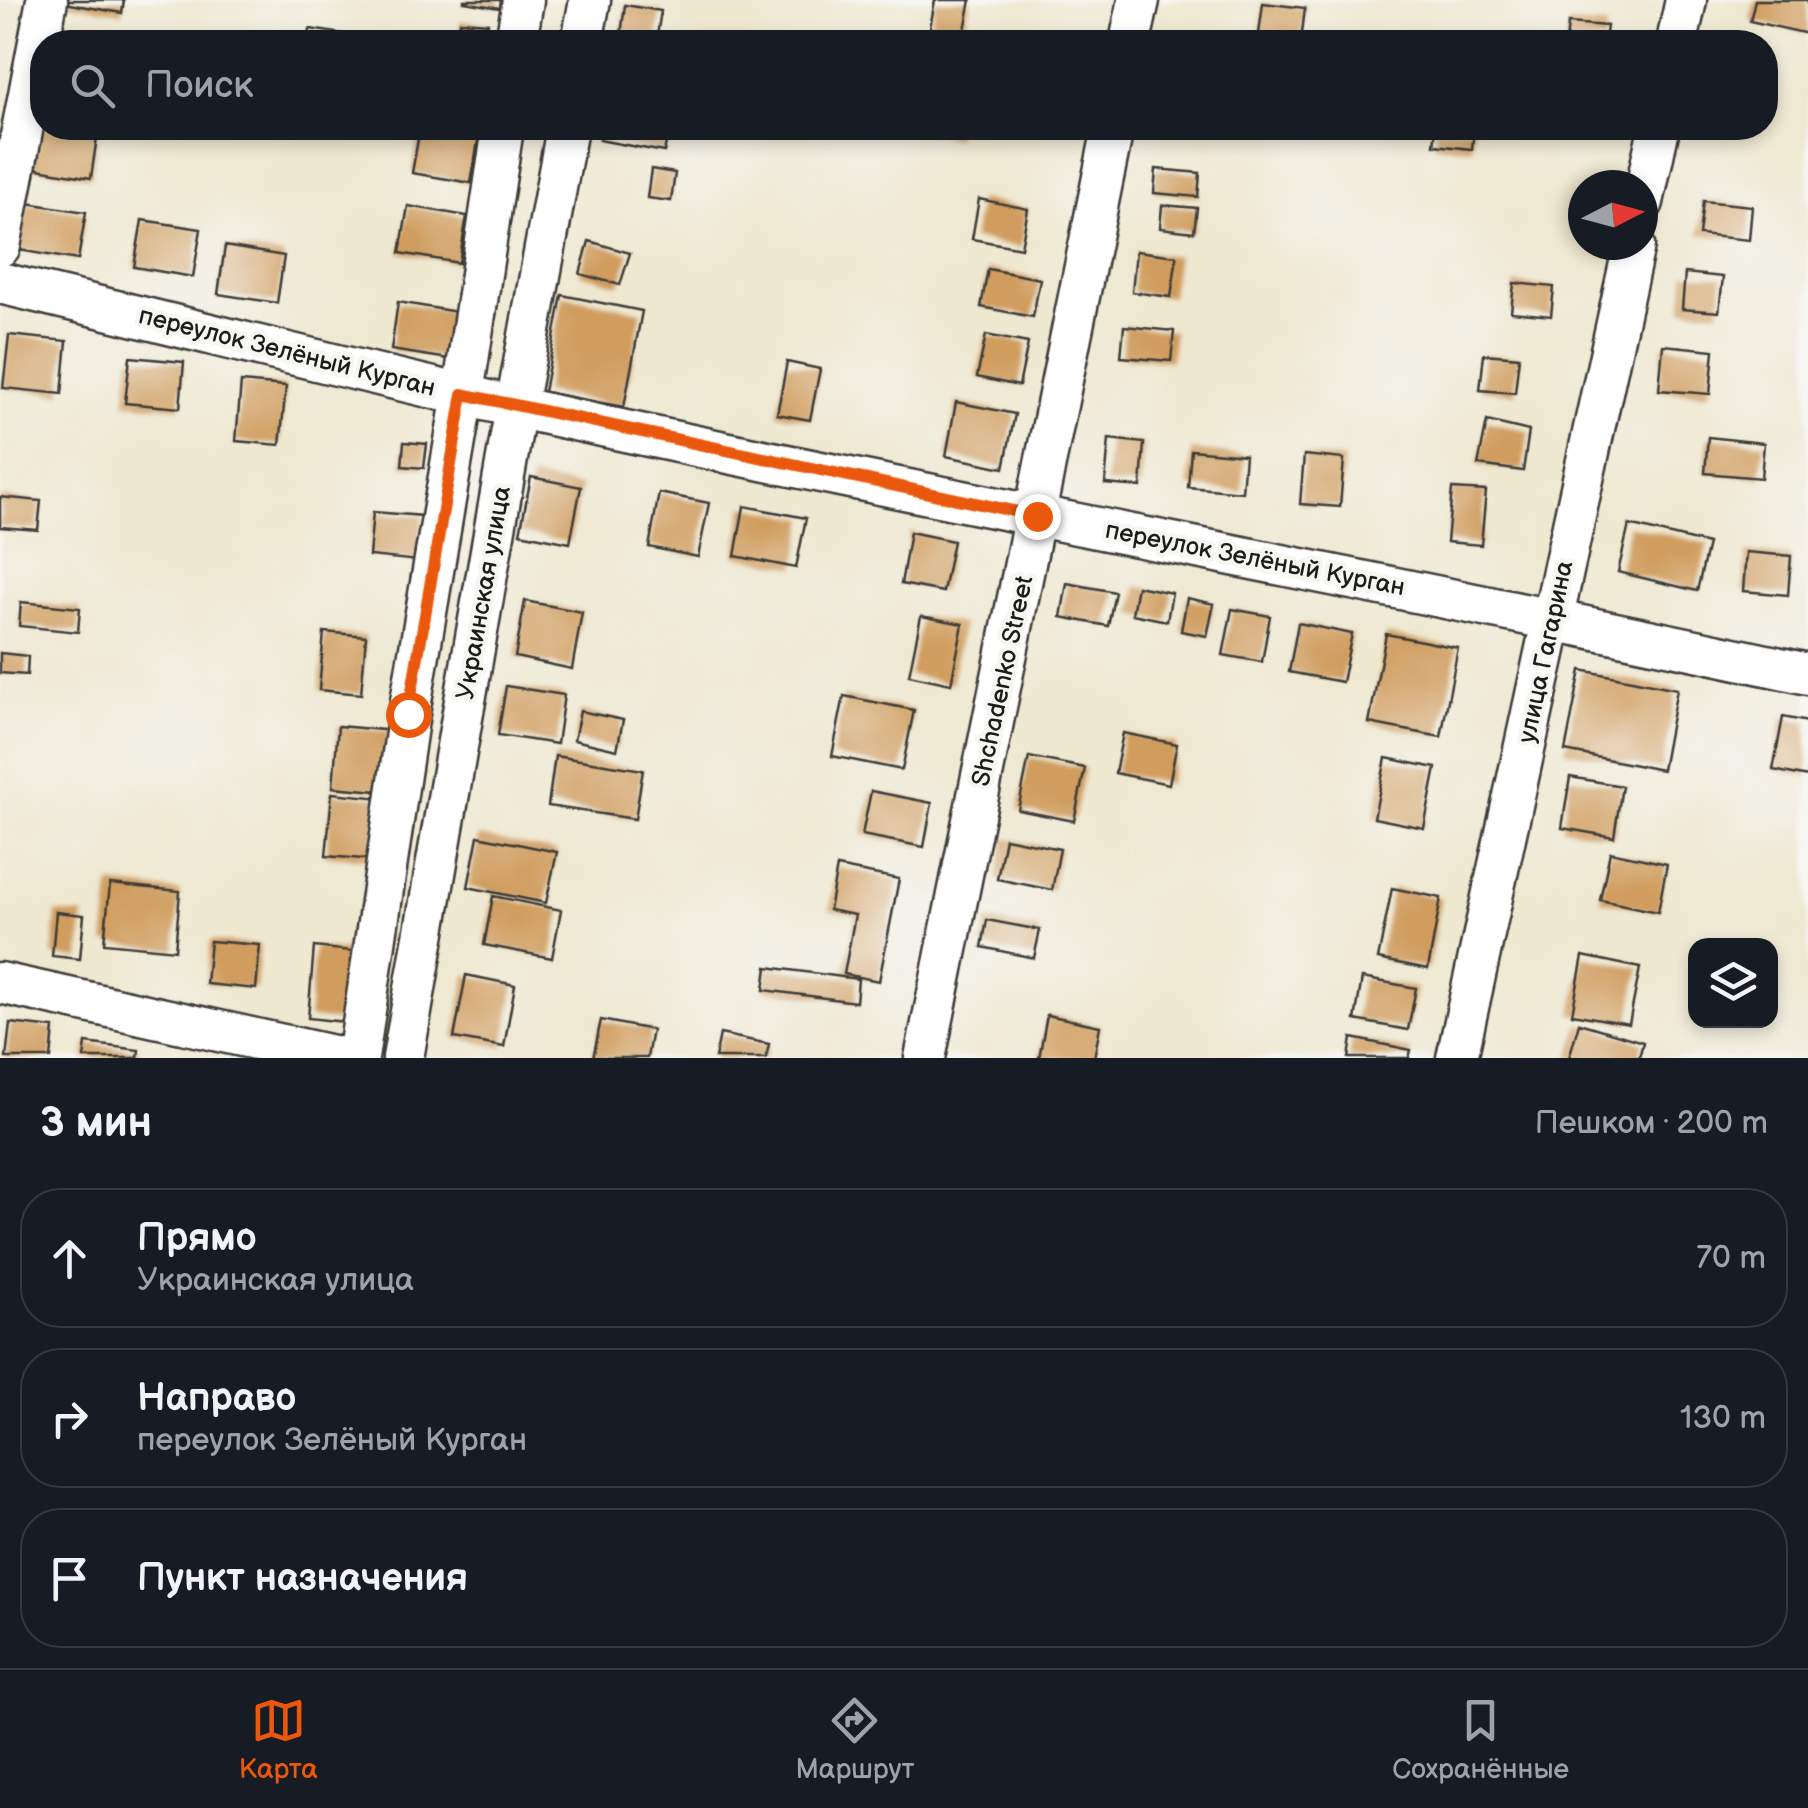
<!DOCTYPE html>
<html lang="ru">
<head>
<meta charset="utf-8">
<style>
  :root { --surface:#171b24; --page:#20242c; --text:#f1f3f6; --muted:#9ea1a6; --line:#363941; --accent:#ea580c }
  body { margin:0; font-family:"Balsamiq Sans",sans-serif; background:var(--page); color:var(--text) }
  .controls { position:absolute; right:30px; bottom:30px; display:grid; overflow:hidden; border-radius:20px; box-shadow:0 5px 15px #0003 }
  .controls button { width:90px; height:90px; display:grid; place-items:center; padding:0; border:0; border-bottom:2px solid var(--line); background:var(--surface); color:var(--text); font:50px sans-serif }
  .compass { position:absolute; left:1568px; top:170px; width:90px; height:90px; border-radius:50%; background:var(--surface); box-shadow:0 5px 15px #0003; rotate:84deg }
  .stop { position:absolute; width:30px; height:30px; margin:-22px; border:8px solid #ea580c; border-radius:50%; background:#fff }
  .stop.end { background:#ea580c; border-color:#fff; box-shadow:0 2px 10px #0008 }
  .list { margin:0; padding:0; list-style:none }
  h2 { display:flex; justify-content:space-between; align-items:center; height:130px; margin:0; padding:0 40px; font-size:42px }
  h2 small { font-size:32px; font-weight:400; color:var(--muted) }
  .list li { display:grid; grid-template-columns:65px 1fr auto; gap:30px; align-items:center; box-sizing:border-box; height:140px; margin:0 20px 20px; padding:0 20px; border:2px solid var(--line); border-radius:40px }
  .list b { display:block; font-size:38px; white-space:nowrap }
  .list p { margin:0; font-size:32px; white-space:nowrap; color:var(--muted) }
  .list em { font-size:32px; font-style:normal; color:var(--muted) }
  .icon { flex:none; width:55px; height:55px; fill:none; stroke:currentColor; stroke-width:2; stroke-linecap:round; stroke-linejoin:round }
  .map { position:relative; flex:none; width:1808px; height:1058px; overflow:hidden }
  .search { position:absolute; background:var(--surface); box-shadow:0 5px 15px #0003; left:30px; right:30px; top:30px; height:110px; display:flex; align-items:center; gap:25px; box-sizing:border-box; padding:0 35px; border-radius:40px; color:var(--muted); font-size:38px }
  .sheet { height:610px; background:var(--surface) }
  nav { display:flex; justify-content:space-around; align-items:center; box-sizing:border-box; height:140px; border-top:2px solid var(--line); background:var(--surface); font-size:28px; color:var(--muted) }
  nav a { display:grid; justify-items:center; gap:5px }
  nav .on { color:var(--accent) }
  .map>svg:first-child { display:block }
</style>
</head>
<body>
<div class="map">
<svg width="1808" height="1058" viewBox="0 0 1808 1058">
  <rect width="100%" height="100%" fill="#f6f6f2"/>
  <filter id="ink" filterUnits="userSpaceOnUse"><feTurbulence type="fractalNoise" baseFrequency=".01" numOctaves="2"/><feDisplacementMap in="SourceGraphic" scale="20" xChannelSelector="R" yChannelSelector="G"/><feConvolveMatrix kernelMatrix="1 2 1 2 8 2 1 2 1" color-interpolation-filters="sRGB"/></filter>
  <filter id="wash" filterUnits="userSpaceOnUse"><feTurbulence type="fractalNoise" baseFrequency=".0048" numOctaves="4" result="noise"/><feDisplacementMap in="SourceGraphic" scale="40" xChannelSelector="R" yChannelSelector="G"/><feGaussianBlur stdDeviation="2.25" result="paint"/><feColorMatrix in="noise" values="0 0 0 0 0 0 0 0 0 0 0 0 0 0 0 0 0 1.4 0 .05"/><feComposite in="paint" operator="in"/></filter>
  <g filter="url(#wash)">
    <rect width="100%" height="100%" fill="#eee8d0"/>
    <g id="blocks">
      <g fill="#d09d5e">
        <polygon points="58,0 124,0 122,13 58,2"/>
        <polygon points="464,0 501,0 500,8 464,2"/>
        <polygon points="935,0 971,0 964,35 930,28"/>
        <polygon points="1755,0 1808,0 1808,34 1750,21"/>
        <polygon points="1263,3 1305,8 1301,42 1258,42"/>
        <polygon points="625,5 661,11 656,42 620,42"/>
        <polygon points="460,21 488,23 487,42 459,42"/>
        <polygon points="1568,23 1607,26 1605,42 1566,42"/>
        <polygon points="310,29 369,38 368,42 308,42"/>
        <polygon points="42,128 81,128 98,130 91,178 32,168"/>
        <polygon points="420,128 479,135 471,183 412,173"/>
        <polygon points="602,128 669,128 664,152 599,140"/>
        <polygon points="910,128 958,128 956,138 910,129"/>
        <polygon points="1436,128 1474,128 1472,149 1434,145"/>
        <polygon points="651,169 675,173 671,201 647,198"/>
        <polygon points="1156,169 1200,173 1198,197 1154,193"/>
        <polygon points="979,199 1028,209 1021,248 972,239"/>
        <polygon points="1703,201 1752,206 1749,240 1699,235"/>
        <polygon points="27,203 86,212 78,260 19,250"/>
        <polygon points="1162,205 1197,208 1194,232 1160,228"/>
        <polygon points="408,206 467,216 459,263 400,253"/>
        <polygon points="142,220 201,229 193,277 134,267"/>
        <polygon points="589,241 630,253 620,285 580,274"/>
        <polygon points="225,246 284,256 277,303 218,294"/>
        <polygon points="1136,251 1177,256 1171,297 1132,292"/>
        <polygon points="988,269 1040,279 1033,317 981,307"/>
        <polygon points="1685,273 1723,277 1719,312 1682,309"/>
        <polygon points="1514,283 1554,287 1551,316 1511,312"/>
        <polygon points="562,295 642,311 624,407 544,392"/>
        <polygon points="398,302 457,312 449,359 391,350"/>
        <polygon points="1124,326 1174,331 1171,361 1121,357"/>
        <polygon points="9,335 67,341 62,394 3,388"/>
        <polygon points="986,335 1028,343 1019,386 977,377"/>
        <polygon points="1663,345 1714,350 1710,394 1659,390"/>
        <polygon points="1484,354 1519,357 1515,393 1480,390"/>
        <polygon points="130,357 184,362 180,408 125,403"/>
        <polygon points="787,362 820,369 810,420 777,414"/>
        <polygon points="241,382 286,386 280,445 236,441"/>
        <polygon points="956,402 1015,414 1004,468 946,456"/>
        <polygon points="1487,421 1529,431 1523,471 1478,465"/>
        <polygon points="1708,437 1764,443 1761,478 1705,473"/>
        <polygon points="1109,439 1144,443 1141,487 1105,484"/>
        <polygon points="404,442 427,444 424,468 402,466"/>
        <polygon points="1191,450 1245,455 1242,492 1188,487"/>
        <polygon points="1304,455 1344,459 1340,507 1300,504"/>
        <polygon points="531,477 581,487 570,543 520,533"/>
        <polygon points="1452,489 1486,491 1481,545 1447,542"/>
        <polygon points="659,493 709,503 698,557 649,547"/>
        <polygon points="0,497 41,501 38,530 0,527"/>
        <polygon points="744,506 806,518 796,568 735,556"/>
        <polygon points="373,512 423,516 419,561 369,556"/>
        <polygon points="1629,525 1708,544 1697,591 1618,572"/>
        <polygon points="910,532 953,541 943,592 901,584"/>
        <polygon points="1746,552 1791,556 1788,595 1743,591"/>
        <polygon points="1067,583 1115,592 1108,626 1061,617"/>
        <polygon points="1137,586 1172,593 1167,621 1132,614"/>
        <polygon points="1187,598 1214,604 1207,636 1181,631"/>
        <polygon points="525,601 582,612 572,669 515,657"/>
        <polygon points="21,602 80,608 78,632 19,626"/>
        <polygon points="1232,609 1270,616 1262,662 1223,655"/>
        <polygon points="921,616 963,624 951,684 909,675"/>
        <polygon points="1298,623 1352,634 1342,682 1289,672"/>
        <polygon points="324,632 366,636 361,694 319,690"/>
        <polygon points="1386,634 1458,648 1441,737 1369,723"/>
        <polygon points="0,653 28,656 27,675 0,673"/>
        <polygon points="1581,670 1677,689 1662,770 1565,751"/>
        <polygon points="506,686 564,695 557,744 498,735"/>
        <polygon points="844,696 914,710 902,770 832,756"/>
        <polygon points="580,711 623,720 617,750 574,740"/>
        <polygon points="1783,717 1808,722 1808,777 1773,770"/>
        <polygon points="338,726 394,731 389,792 333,787"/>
        <polygon points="1123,733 1177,744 1169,784 1115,773"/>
        <polygon points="555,756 643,770 635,819 548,806"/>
        <polygon points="1029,757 1085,768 1074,821 1018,810"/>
        <polygon points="1386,758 1436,768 1424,828 1374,818"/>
        <polygon points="1570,777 1622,786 1614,837 1562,828"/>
        <polygon points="871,791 932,803 924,847 862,835"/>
        <polygon points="332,793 382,798 376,860 326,856"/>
        <polygon points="478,836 557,852 546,903 468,887"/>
        <polygon points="1005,838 1060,849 1052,890 997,879"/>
        <polygon points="1610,852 1667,864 1658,912 1600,900"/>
        <polygon points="837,867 899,879 879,981 844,974 855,915 829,910"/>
        <polygon points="110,884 180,891 175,950 104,943"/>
        <polygon points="1392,888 1441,898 1428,969 1378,959"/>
        <polygon points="493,896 561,910 552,958 484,945"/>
        <polygon points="56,912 84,915 80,959 52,956"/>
        <polygon points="987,920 1040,930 1034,958 982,947"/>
        <polygon points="210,941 260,945 256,989 206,984"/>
        <polygon points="314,947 352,951 345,1022 308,1018"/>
        <polygon points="1583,956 1640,968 1629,1024 1572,1014"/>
        <polygon points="767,967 858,979 856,1002 764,990"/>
        <polygon points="466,975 515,985 504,1047 454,1038"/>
        <polygon points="1362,978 1416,988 1408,1030 1355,1020"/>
        <polygon points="1047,1015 1100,1026 1094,1058 1039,1058"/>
        <polygon points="601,1020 652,1030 647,1058 593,1058"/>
        <polygon points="10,1023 54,1028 51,1058 6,1058"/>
        <polygon points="1579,1023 1643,1042 1639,1058 1569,1058"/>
        <polygon points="720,1034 769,1044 766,1058 715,1058"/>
        <polygon points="1352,1038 1411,1050 1409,1058 1349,1058"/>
        <polygon points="86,1043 139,1050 138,1058 84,1058"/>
      </g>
    </g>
  </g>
  <g filter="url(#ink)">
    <use href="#blocks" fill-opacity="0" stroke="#3c3b37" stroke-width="2.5"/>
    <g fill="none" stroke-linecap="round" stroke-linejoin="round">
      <g stroke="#3c3b37" stroke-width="45">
        <g id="minor">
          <polyline points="516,42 523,0"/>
          <polyline points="582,42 590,0"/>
          <polyline points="1130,42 1139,0"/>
          <polyline points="1677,42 1686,0"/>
          <polyline points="1643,202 1659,128"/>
          <polyline points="0,246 47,0"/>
          <path d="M0,283C172,324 343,368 515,407C945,502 1378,580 1808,674"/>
          <polyline points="0,983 342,1058"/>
          <polyline points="358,1058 409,713 463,394 503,128"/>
          <polyline points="403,1058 516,407 567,128"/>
          <polyline points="925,1058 1113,128"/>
          <polyline points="1457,1058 1634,245"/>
        </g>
      </g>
      <use href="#minor" stroke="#fff" stroke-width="40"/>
    </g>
  </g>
  <g fill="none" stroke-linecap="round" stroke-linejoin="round" filter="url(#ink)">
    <polyline stroke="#ea580c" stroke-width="12" points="408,714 463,394 1037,516"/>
  </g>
  <g text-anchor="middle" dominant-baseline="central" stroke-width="9" stroke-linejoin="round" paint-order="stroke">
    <g font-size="25" fill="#1c1c1c" stroke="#f6f6f2">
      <text transform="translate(287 352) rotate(14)">переулок Зелёный Курган</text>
      <text transform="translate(1255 559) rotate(11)">переулок Зелёный Курган</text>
      <text transform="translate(484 593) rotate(-80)">Украинская улица</text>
      <text transform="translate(1546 652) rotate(-78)">улица Гагарина</text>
      <text transform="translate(1003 681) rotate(-78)">Shchadenko Street</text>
    </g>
  </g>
</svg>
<div class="controls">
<button><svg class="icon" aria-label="layers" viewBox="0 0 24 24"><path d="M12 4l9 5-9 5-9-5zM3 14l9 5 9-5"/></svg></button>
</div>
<svg class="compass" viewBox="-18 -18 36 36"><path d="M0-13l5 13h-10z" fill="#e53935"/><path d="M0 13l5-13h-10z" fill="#9ea1a6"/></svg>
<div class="stop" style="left:408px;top:714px"></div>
<div class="stop end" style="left:1037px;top:516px"></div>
<div class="search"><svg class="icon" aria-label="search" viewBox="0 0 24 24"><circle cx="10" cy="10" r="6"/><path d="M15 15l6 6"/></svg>Поиск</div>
</div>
<section class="sheet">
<h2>3 мин<small>Пешком · 200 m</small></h2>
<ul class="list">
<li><svg class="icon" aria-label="ahead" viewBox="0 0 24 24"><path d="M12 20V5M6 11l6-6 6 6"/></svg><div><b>Прямо</b><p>Украинская улица</p></div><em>70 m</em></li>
<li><svg class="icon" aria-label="right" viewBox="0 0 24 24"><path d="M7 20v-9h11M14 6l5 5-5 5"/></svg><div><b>Направо</b><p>переулок Зелёный Курган</p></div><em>130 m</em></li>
<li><svg class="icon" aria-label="arrive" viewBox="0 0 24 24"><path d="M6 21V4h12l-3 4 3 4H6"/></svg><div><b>Пункт назначения</b></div></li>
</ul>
</section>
<nav>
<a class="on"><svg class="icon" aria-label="map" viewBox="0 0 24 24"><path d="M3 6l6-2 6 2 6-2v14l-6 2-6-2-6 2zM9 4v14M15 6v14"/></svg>Карта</a>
<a><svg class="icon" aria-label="directions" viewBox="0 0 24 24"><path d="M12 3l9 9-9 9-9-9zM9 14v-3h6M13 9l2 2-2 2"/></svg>Маршрут</a>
<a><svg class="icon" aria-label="saved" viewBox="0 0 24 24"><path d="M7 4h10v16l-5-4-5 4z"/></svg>Сохранённые</a>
</nav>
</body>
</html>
